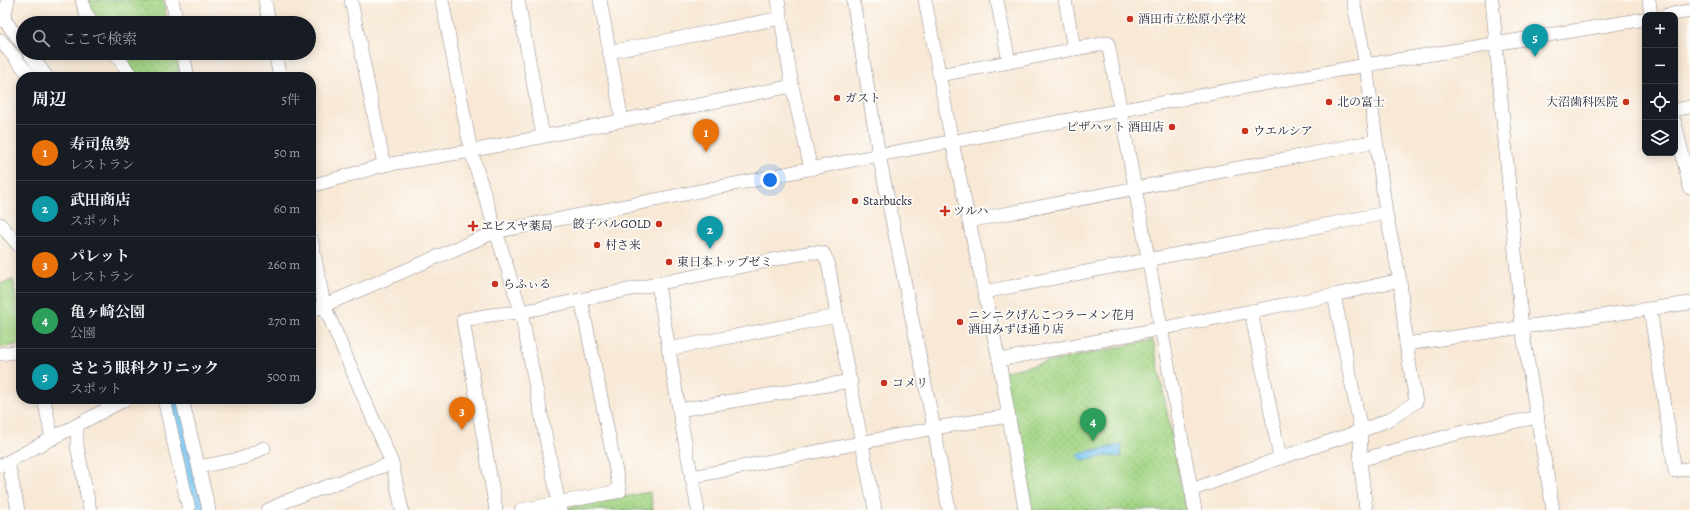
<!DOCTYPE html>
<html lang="ja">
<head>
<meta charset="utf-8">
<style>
  :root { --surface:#171b24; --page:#242831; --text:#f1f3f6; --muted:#9ea1a6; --line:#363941; --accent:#c8321e }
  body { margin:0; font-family:Alegreya,"Noto Serif JP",serif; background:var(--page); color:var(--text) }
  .controls { position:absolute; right:12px; top:12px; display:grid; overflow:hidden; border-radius:8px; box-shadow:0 2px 10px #0003 }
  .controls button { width:36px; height:36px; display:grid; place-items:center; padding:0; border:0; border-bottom:1px solid var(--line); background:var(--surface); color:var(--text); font:20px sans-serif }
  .you { position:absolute; left:770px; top:180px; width:14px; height:14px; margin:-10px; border:3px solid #fff; border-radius:50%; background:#1a73e8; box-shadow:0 0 0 6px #1a73e833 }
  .badge { display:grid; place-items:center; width:26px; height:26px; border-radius:50%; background:var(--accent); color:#fff; font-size:13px; font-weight:700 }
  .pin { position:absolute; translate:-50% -33px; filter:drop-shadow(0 1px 2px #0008) }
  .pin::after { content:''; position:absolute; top:21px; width:14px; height:12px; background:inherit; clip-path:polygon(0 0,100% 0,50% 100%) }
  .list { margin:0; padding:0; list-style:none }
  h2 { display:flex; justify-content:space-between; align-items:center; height:52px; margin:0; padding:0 16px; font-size:17px }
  h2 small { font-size:13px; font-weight:400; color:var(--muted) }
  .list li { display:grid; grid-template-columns:26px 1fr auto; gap:12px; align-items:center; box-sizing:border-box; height:56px; padding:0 16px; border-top:1px solid var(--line) }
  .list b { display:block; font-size:15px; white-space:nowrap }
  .list p { margin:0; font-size:13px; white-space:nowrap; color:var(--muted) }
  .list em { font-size:13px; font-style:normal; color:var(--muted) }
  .icon { flex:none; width:22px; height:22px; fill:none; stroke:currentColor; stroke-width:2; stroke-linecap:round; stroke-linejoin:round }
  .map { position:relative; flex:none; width:1690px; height:510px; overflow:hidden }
  .search { position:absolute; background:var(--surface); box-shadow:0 2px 10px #0003; left:16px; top:16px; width:300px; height:44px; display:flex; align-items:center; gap:10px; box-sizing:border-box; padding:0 14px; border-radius:22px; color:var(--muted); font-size:15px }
  .panel { position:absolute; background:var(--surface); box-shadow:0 2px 10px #0003; left:16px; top:72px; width:300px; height:332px; border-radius:16px }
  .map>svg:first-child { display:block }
</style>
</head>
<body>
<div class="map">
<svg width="1690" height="510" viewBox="0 0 1690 510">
  <defs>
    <pattern id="park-dots" width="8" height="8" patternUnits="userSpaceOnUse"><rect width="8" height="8" fill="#a4d686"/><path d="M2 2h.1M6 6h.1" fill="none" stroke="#8db775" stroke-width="1.8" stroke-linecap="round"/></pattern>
    <pattern id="water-ripples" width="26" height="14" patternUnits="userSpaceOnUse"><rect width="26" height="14" fill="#73c2ee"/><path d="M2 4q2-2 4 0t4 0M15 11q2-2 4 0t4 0" fill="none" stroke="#63a6cd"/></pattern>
  </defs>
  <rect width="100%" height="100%" fill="#fdfcf7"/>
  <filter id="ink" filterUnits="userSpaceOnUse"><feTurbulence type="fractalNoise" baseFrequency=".025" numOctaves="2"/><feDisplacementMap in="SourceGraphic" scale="8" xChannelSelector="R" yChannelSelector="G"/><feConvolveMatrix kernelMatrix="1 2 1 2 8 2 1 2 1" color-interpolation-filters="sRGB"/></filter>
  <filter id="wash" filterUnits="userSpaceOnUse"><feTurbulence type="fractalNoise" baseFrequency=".012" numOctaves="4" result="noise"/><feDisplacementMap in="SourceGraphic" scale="16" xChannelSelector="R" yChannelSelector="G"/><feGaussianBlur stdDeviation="0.9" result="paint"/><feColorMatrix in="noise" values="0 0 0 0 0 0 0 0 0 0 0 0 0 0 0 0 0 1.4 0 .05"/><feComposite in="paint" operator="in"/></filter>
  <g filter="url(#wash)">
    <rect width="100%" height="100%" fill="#f8e8d5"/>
    <g fill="url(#park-dots)" stroke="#637c60">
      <polygon points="88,0 163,0 168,23 98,23 90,10"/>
      <polygon points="120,53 175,53 180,77 138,77"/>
      <polygon points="13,280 21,327 21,344 0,348 0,284"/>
      <polygon points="1153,340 1186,510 1027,510 1001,372"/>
      <polygon points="650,492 653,510 566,510 565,508"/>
    </g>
    <path fill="url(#water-ripples)" stroke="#4a7294" d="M1116,445H1122L1121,457L1107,456L1082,461L1077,455C1089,448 1103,451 1116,445Z"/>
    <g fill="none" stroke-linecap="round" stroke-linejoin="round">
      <polyline stroke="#73c2ee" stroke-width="18" points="175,399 186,441 200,510"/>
    </g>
  </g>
  <g filter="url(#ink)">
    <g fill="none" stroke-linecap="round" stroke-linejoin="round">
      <g stroke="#8d8588" stroke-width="14">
        <g id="minor">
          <polyline points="82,0 85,12 93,23"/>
          <polyline points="172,0 177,23"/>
          <polyline points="265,0 269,23"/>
          <polyline points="351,0 384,165"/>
          <polyline points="442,0 471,151 521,312 560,510"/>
          <polyline points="518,0 543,136"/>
          <polyline points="600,0 622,120"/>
          <polyline points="778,0 792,86 811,169"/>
          <polyline points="853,0 879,155 934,428 949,510"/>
          <polyline points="925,0 952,142 999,360 1025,510"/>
          <polyline points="997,0 1009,62 1074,49"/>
          <polyline points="1065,0 1074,49 1108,43 1195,510"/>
          <polyline points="1353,0 1366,65 1386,213 1400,280 1406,344 1416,402 1390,419 1361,431 1360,460 1366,510"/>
          <polyline points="1492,0 1522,328 1553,510"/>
          <polyline points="1649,0 1651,15"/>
          <polyline points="1667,15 1690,11"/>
          <polyline points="4,19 23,45"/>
          <polyline points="0,21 4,19 8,0"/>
          <polyline points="0,40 31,77"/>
          <polyline points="609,52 781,18"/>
          <polyline points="29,53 47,77"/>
          <polyline points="115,53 132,77"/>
          <polyline points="183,53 188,77"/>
          <polyline points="275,53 280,77"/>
          <polyline points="939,75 1009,62"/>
          <polyline points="1675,110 1690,107"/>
          <polyline points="1675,122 1690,188"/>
          <polyline points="311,186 384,165 471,151 792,86"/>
          <polyline points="969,221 1376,141"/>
          <polyline points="0,224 21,248"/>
          <polyline points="311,237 324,305 392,463 402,510"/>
          <polyline points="658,284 679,410 698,510"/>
          <polyline points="984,292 1386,213"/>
          <polyline points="1650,309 1675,471 1690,468"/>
          <polyline points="311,311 495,232 879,155 1366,65 1645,19"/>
          <polyline points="1251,311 1280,458"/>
          <polyline points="1406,344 1690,303"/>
          <polyline points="668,349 837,316"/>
          <polyline points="0,354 21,351"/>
          <polyline points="999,360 1334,295 1400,280"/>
          <polyline points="44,399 52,439"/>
          <polyline points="164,399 189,510"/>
          <polyline points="182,399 209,510"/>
          <polyline points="679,410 851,381"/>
          <polyline points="77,425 77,446 90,510"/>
          <polyline points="1360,460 1459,433 1538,417"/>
          <polyline points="8,462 18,510"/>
          <polyline points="0,466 126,399"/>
          <polyline points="199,467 243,458 264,448"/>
          <polyline points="691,477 934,428 1009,416"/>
          <polyline points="1191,490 1280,458 1361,431 1334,295"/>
          <polyline points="268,510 289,500 392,463"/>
          <polyline points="496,510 463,320 490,315 521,312 811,252 823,253 828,262 837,316 875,510"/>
          <polyline points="521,510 620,491 581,299"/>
        </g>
      </g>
      <use href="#minor" stroke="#fff" stroke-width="13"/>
    </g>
  </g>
  <g fill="#c8321e" stroke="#fdfcf7" stroke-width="1.5">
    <circle cx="1130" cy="19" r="4"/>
    <circle cx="837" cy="98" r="4"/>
    <circle cx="1329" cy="102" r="4"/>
    <circle cx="1626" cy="102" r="4"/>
    <circle cx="1172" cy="127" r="4"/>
    <circle cx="1245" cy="131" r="4"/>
    <circle cx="855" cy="201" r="4"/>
    <path d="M943 205h4v4h4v4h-4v4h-4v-4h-4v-4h4z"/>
    <circle cx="659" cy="224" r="4"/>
    <path d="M471 220h4v4h4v4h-4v4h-4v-4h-4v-4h4z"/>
    <circle cx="597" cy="245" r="4"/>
    <circle cx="669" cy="262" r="4"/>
    <circle cx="495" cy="284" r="4"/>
    <circle cx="960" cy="322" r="4"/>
    <circle cx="884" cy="383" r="4"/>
  </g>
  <g text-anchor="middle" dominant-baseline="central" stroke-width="3.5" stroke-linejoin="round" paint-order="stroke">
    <g font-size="12" fill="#22223b" stroke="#fdfcf7" text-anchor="start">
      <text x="1138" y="19">酒田市立松原小学校</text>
      <text x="845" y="98">ガスト</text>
      <text x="1337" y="102">北の富士</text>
      <text x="1618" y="102" text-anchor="end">大沼歯科医院</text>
      <text x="1164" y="127" text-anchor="end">ピザハット 酒田店</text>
      <text x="1253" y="131">ウエルシア</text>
      <text x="863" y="201">Starbucks</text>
      <text x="953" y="211">ツルハ</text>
      <text x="651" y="224" text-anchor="end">餃子バルGOLD</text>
      <text x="481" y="226">ヱビスヤ薬局</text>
      <text x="605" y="245">村さ来</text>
      <text x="677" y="262">東日本トップゼミ</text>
      <text x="503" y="284">らふぃる</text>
      <text x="968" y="315">ニンニクげんこつラーメン花月<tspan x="968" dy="14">酒田みずほ通り店</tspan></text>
      <text x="892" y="383">コメリ</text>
    </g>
  </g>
</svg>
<div class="controls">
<button>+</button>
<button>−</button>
<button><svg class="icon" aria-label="locate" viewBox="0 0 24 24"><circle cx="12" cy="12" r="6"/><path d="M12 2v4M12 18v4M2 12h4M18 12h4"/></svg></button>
<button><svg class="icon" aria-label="layers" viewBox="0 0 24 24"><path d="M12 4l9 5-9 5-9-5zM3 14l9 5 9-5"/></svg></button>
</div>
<div class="you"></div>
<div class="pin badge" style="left:706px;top:152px;background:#e8710a">1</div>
<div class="pin badge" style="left:710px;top:249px;background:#0f9aa8">2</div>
<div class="pin badge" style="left:462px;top:430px;background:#e8710a">3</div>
<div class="pin badge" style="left:1093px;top:441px;background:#2e9e5b">4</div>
<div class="pin badge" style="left:1535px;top:57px;background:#0f9aa8">5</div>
<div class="search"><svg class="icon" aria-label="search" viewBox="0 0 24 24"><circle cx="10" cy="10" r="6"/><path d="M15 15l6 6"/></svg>ここで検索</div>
<section class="panel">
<h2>周辺<small>5件</small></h2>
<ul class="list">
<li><span class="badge" style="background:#e8710a">1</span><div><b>寿司魚勢</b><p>レストラン</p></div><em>50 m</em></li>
<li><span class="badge" style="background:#0f9aa8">2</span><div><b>武田商店</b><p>スポット</p></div><em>60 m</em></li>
<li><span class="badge" style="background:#e8710a">3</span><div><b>パレット</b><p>レストラン</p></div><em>260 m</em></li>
<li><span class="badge" style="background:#2e9e5b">4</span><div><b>亀ヶ崎公園</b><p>公園</p></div><em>270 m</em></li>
<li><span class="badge" style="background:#0f9aa8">5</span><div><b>さとう眼科クリニック</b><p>スポット</p></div><em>500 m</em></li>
</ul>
</section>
</div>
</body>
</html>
